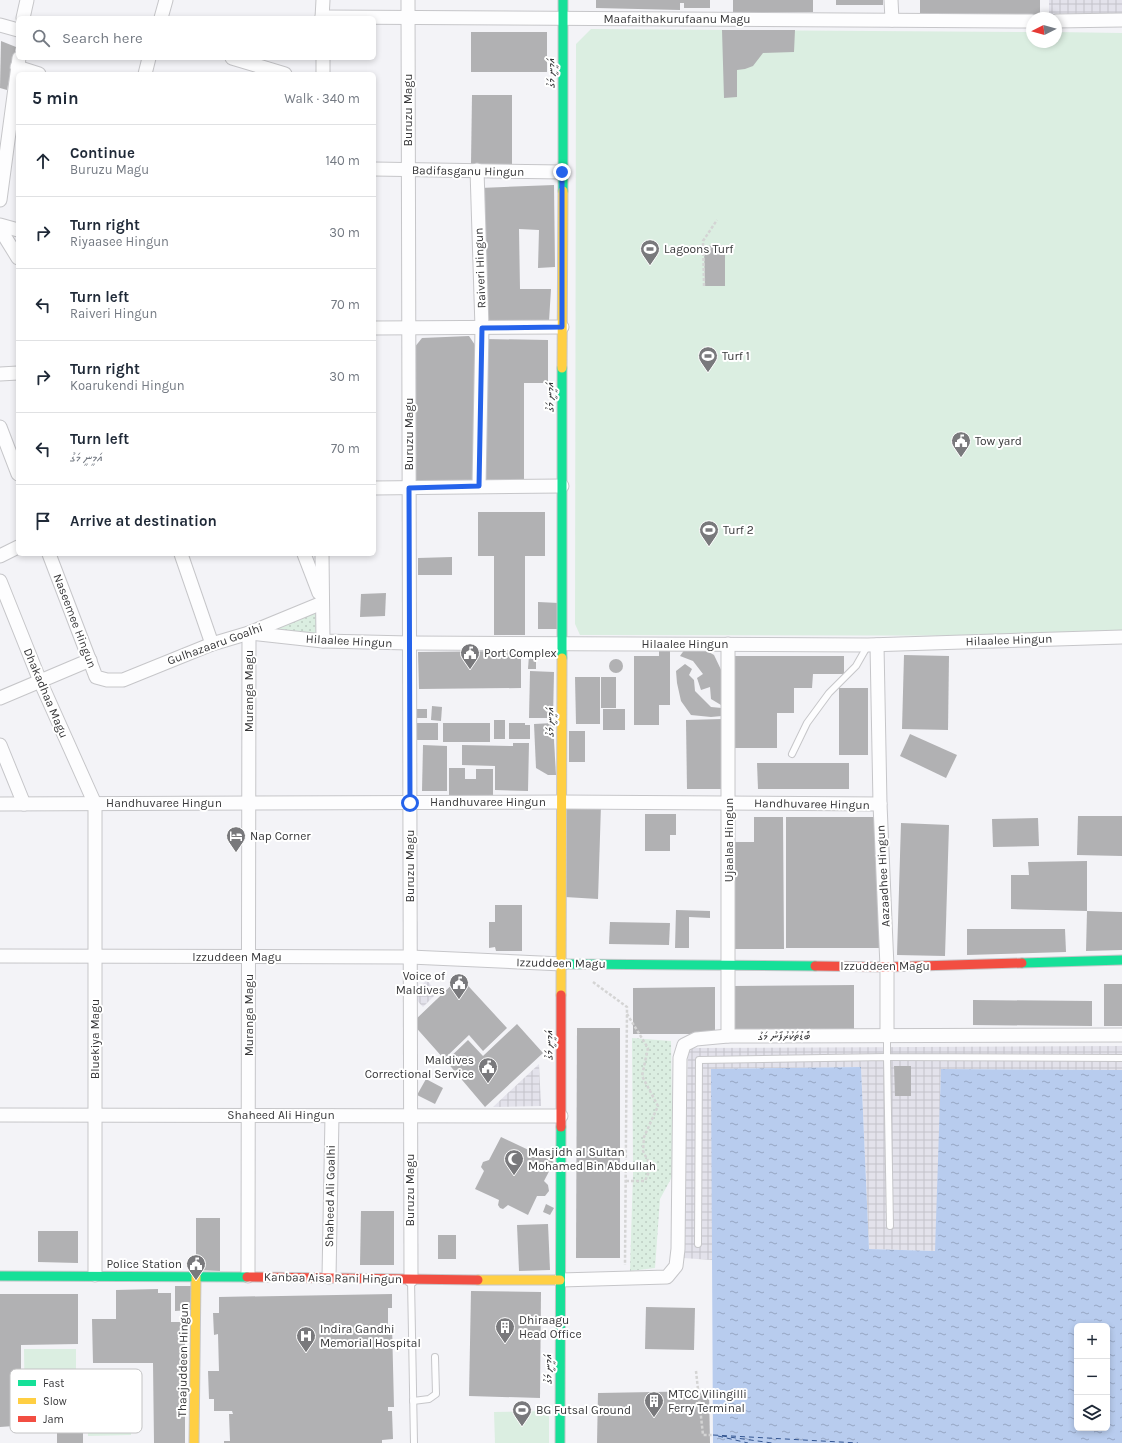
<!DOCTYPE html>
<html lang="en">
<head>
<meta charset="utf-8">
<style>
  :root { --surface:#fff; --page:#f6f6f7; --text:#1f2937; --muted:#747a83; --line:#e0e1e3 }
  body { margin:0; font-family:Karla,"Noto Sans Thaana",sans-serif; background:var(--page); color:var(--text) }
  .controls { position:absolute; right:12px; bottom:12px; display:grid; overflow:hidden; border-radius:6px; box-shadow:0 2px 6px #0003 }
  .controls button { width:36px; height:36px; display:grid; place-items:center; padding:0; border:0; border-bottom:1px solid var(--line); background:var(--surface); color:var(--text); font:20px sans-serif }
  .compass { position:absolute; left:1026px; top:12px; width:36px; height:36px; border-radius:50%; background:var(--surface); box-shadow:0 2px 6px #0003; rotate:264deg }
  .stop { position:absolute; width:12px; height:12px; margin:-9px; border:3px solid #2563eb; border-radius:50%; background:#fff }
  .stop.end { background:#2563eb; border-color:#fff; box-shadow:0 1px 4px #0008 }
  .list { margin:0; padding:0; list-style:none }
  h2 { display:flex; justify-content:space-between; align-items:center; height:52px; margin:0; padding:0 16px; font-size:17px }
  h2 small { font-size:13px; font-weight:400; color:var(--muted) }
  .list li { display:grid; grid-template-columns:26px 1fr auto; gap:12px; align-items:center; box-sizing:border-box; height:72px; padding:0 16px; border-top:1px solid var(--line) }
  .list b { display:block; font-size:15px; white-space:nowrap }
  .list p { margin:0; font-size:13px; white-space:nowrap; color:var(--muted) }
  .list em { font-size:13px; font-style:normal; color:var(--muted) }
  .icon { flex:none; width:22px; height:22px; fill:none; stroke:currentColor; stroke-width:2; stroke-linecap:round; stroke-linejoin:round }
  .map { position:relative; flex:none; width:1122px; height:1443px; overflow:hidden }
  .search { position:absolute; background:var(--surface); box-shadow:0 2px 6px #0003; left:16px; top:16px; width:360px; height:44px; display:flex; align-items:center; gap:10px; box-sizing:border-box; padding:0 14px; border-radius:6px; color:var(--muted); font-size:15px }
  .panel { position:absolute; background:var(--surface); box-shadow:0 2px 6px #0003; left:16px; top:72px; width:360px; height:484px; border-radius:6px }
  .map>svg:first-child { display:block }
</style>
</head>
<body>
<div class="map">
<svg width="1122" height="1443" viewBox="0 0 1122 1443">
  <defs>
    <pattern id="industrial-grid" width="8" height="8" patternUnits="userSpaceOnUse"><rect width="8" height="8" fill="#e3e2eb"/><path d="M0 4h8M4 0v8" fill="none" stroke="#c3c2ca"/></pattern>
    <pattern id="park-dots" width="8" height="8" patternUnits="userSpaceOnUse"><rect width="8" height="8" fill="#dbeee1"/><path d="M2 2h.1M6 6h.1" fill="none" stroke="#bdcdc2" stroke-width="1.8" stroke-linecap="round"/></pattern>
    <pattern id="water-ripples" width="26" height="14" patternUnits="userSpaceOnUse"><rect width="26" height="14" fill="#b8ccee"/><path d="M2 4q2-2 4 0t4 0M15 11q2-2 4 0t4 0" fill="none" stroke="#96a6c2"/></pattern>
  </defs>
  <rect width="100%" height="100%" fill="#f3f3f7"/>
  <g fill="url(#industrial-grid)">
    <polygon points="1049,0 1122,0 1122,20 1049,18"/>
    <polygon points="427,980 437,993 423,1007 412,995"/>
    <polygon points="1122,1046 1122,1070 941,1069 936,1251 869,1249 861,1067 712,1069 712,1260 683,1258 688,1048"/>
    <polygon points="539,1064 541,1106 493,1107"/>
  </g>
  <g fill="#dbeee1">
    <polygon points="591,29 1032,32 1032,42 1056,42 1056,32 1122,33 1122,636 580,635 575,624 576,44"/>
    <polygon points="24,1349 76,1349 76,1418 25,1419"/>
    <polygon points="130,1372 131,1435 88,1436 87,1373"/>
    <polygon points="549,1411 549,1443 495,1443 494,1412"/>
  </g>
  <g fill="url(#park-dots)">
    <polygon points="322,603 323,641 249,633"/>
    <polygon points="632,1038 671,1041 673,1175 660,1199 655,1268 630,1271 633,1173"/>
  </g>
  <path fill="url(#water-ripples)" fill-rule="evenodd" d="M861,1067L869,1249L935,1251L941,1069L1122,1070V1443H713L711,1069ZM1077,1326H1107V1428H1077Z"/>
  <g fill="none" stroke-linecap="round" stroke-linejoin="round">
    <g stroke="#335590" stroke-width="1" stroke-dasharray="5 4" stroke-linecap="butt">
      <polyline points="713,1435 858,1443"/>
      <polyline points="718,1436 748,1443"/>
      <polyline points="722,1436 772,1443"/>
    </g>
  </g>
  <g fill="#b1b1b3">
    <polygon points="596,0 710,0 710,8 684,8 684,3 680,3 680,10 596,8"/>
    <rect x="733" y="0" width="80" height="12"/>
    <rect x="836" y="0" width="47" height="5"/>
    <polygon points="920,0 1040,0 1040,18 920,19"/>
    <polygon points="722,30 795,30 794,52 763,53 753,66 745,69 737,70 737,97 724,98"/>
    <rect x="471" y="32" width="76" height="40"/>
    <polygon points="1,41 16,47 7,90 0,88"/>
    <polygon points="472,95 512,95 512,164 471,164"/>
    <polygon points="554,185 555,267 538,268 539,230 519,229 520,289 551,289 549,321 484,321 480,188"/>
    <polygon points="725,245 725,286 705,286 704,246"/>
    <polygon points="469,336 475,345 473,481 416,482 415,480 414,348 422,338"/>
    <polygon points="485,339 548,340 548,383 524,383 524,480 484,480"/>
    <polygon points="478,512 545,512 545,556 525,556 525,635 494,635 494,556 478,556"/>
    <polygon points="452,557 452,575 418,575 418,558"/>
    <polygon points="386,593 385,616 360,617 361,594"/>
    <polygon points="538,602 559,603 558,629 538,629"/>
    <polygon points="659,648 670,648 670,705 659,705 659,725 634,725 634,656 659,656"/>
    <polygon points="685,649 707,651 714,655 724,676 725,695 721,705 711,699 710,687 701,690 697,678 703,674 693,661 680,656"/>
    <polygon points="521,651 521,688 419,689 418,652"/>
    <polygon points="529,655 536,655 536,669 528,669"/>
    <polygon points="904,655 949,656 948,730 902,729"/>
    <polygon points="730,656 844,656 844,674 813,674 812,688 794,688 794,713 777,713 777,748 730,748"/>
    <circle cx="616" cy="666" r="7"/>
    <polygon points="685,664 692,669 689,675 694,680 695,691 711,707 722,708 722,716 711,717 691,715 681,701 677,683 676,671"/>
    <polygon points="530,671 554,672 553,718 529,718"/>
    <polygon points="575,677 600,677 600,724 576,724"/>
    <rect x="601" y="677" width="15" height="31"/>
    <rect x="839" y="688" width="29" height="67"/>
    <polygon points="432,706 442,707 441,721 431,720"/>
    <rect x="414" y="709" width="13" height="9"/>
    <rect x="603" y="709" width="22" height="21"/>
    <polygon points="723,719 724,789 687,789 686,720"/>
    <rect x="494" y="720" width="11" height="19"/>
    <rect x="413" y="723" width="25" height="17"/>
    <rect x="443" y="723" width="47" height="19"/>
    <polygon points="509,723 525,723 525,725 530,725 530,739 509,739"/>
    <polygon points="553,723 556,775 548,775 536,768 534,724"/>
    <rect x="569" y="731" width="16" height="31"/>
    <polygon points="910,734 957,755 946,778 900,756"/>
    <polygon points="513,743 529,743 528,791 495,790 495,766 462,765 462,745 513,746"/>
    <polygon points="423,745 447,746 447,791 422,791"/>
    <polygon points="757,763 849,763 849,789 758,789"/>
    <polygon points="449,768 465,768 465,779 476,779 476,769 493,769 493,795 449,795"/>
    <polygon points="567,804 601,805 598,899 565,897"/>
    <polygon points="645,814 676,814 676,835 670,835 670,851 645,851"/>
    <polygon points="1078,816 1122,816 1122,856 1077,855"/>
    <polygon points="754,817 783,817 784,949 735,949 734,842 754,842"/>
    <rect x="786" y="817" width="94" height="131"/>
    <polygon points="1038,818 1039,846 993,847 992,819"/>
    <polygon points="901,823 949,825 945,956 897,955"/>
    <polygon points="1087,861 1087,911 1011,909 1011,875 1029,875 1028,862"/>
    <polygon points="495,905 522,905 522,951 496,951 495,947 489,948 489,922 495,922"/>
    <polygon points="676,910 710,911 710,918 689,917 689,948 675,948"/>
    <polygon points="1087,911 1122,912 1122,950 1086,951"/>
    <polygon points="610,922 670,923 669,945 609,944"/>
    <polygon points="967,929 1065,929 1066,952 967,955"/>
    <polygon points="460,977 507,1028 483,1051 469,1035 444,1059 412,1023"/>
    <rect x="1104" y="984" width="18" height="42"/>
    <polygon points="854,985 854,1033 733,1034 733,986"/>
    <polygon points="715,987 715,1034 633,1034 633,988"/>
    <polygon points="973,1000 1092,1001 1092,1026 973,1025"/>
    <polygon points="517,1024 543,1053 485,1107 446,1061 468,1040 483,1056"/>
    <polygon points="577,1028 620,1028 620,1258 576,1258"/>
    <polygon points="894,1066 911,1066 911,1096 895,1096"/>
    <polygon points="426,1079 443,1088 435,1104 417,1095"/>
    <polygon points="501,1137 554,1162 544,1181 548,1185 549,1191 545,1196 537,1196 528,1215 508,1205 503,1209 500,1208 498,1205 499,1200 475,1189 484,1171 481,1167 483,1162 489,1160"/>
    <polygon points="546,1204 554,1208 550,1215 543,1212"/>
    <polygon points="361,1211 394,1211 394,1265 360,1265"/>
    <polygon points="196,1218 220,1218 220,1271 196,1270"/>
    <polygon points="548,1224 550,1270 519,1271 517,1225"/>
    <polygon points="38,1231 78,1231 78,1263 38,1262"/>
    <rect x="438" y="1235" width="18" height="24"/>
    <polygon points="175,1286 191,1286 191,1310 175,1311"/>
    <polygon points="158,1289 158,1293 171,1293 171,1322 185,1322 185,1443 154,1443 153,1363 93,1363 92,1319 116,1319 116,1290"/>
    <polygon points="471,1291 541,1292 540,1398 469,1396"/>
    <polygon points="0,1294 78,1294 78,1344 21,1345 21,1401 13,1401 14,1426 0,1427"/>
    <polygon points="392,1294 392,1308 388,1308 388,1325 392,1325 394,1407 388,1407 388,1411 392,1411 393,1439 382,1440 382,1443 224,1443 224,1441 230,1441 229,1414 233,1414 232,1411 214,1411 214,1399 209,1399 208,1371 219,1371 218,1334 214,1335 213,1313 219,1313 219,1297"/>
    <polygon points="646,1307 695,1308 694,1350 645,1349"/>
    <polygon points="709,1391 710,1443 597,1443 598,1393"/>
    <rect x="57" y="1429" width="26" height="14"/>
  </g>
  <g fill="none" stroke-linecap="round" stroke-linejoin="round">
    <g stroke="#c6c6c9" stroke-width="8">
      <g id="lane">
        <polyline points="792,754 807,723 829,693 856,666 868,645"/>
        <polyline points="887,1036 887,1057 1122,1058"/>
        <polyline points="698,1244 699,1060 887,1057 890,1226"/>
        <polyline points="411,1280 414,1443"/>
        <polyline points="413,1401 429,1399 436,1394 435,1357"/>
      </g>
    </g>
    <g stroke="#c6c6c9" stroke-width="15">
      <g id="street">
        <polyline points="408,0 411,1280"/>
        <polyline points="891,0 892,20"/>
        <polyline points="322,17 1032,21"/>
        <polyline points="23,18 27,0"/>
        <polyline points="161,18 166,0"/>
        <polyline points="322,18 323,0"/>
        <polyline points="1056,21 1122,20"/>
        <polyline points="0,25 18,30"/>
        <polyline points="232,58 285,74"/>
        <polyline points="323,58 323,74"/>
        <polyline points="17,67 39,74"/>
        <polyline points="145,74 149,58"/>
        <polyline points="374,169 563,172"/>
        <polyline points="477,170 482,328 479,486"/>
        <polyline points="0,200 19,58"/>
        <polyline points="0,225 18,230"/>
        <polyline points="0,229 18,258"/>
        <polyline points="374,328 562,327"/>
        <polyline points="0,374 18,373"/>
        <polyline points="0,427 18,474"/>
        <polyline points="374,488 562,486"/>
        <polyline points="49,554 96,677 107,680 123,680 212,644 249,633 322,603"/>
        <polyline points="181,554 212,644"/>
        <polyline points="304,554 319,593"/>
        <polyline points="322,554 323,641"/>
        <polyline points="0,556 18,547"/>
        <polyline points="0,581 40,681 95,804 95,1275"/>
        <polyline points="249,633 323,641 409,643 868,645 1122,637"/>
        <polyline points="877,645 880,804 887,967 887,1035"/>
        <polyline points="0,698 90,660"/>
        <polyline points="0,745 24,804"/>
        <polyline points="0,804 562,802 880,804"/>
        <polyline points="0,956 410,957 562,964"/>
        <polyline points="728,1036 728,644"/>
        <polyline points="0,1115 561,1116"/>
        <polyline points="248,1276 249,633"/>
        <polyline points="329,1277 332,1116"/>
        <polyline points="560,1280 667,1277 676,1266 678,1249 680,1058 684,1045 696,1039 728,1036 1122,1035"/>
      </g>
    </g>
    <g stroke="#c6c6c9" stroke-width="11">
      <g id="fast">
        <polyline points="563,191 563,0"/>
        <polyline points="562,658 562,368"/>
        <polyline points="1022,963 1122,960"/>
        <polyline points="562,964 815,966"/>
        <polyline points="0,1276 247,1277"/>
        <polyline points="560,1443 561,1127"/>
      </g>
    </g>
    <g stroke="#c6c6c9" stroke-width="11">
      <g id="slow">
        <polyline points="562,368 563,191"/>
        <polyline points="561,995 562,658"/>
        <polyline points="478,1280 560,1280"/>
        <polyline points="194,1443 196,1277"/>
      </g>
    </g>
    <g stroke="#c6c6c9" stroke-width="11">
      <g id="jam">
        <polyline points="815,966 887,967 1022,963"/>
        <polyline points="561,1127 561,995"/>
        <polyline points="247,1277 478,1280"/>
      </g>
    </g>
    <g stroke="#d4d4d4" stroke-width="2.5" stroke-dasharray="3 2" stroke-linecap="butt">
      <polyline points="704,286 703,241 717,220"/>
      <polyline points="593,982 627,1007 625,1265"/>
      <polyline points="626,1181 645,1181 651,1167 643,1151 644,1137 658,1106 642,1076 648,1048 627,1014"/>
      <polyline points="696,1371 703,1435 713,1435"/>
    </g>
    <use href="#lane" stroke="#fdfdfe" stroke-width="6"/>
    <use href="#street" stroke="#fdfdfe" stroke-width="13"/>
    <use href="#fast" stroke="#16e098" stroke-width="9"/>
    <use href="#slow" stroke="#ffcf43" stroke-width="9"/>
    <use href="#jam" stroke="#f24e42" stroke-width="9"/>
  </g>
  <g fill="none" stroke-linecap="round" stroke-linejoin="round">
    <polyline stroke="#2563eb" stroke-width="5" points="410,803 409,488 479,486 482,328 562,327 562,172"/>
  </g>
  <defs>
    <g id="stadium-pin" transform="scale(1)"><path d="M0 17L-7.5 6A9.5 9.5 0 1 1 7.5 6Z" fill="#79797c" stroke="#fff"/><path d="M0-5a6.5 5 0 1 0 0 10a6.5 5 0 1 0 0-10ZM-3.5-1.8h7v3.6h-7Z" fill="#fff"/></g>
    <g id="civic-pin" transform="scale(1)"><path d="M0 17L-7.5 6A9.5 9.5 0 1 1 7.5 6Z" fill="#79797c" stroke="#fff"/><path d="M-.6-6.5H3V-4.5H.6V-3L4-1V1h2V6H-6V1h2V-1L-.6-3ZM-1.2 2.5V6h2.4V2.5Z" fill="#fff"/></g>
    <g id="hotel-pin" transform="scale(1)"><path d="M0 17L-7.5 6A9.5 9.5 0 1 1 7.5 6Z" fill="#79797c" stroke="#fff"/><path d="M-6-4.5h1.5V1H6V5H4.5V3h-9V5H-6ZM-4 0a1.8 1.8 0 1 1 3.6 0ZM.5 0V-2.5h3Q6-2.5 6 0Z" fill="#fff"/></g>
    <g id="mosque-pin" transform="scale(1)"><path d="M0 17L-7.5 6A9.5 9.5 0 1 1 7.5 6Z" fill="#79797c" stroke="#fff"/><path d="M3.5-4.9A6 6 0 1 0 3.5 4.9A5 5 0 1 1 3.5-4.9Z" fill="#fff"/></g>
    <g id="building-pin" transform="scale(1)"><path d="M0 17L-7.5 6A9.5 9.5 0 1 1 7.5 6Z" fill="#79797c" stroke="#fff"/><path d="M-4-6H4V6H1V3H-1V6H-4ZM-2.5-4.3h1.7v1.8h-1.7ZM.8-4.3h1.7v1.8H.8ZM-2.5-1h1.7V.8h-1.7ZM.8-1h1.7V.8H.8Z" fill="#fff"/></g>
    <g id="hospital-pin" transform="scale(1)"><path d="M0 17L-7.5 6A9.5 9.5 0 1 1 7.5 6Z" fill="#79797c" stroke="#fff"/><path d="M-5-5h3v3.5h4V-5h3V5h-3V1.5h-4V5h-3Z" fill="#fff"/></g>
  </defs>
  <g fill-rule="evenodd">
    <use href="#stadium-pin" x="650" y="249"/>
    <use href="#stadium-pin" x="708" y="356"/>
    <use href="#civic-pin" x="961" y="441"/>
    <use href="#stadium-pin" x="709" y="530"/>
    <use href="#civic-pin" x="470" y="653"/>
    <use href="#hotel-pin" x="236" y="836"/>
    <use href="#civic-pin" x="459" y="983"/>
    <use href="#civic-pin" x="488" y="1067"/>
    <use href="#mosque-pin" x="514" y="1159"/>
    <use href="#civic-pin" x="196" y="1264"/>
    <use href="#building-pin" x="505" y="1327"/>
    <use href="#hospital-pin" x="306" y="1336"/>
    <use href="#building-pin" x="654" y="1401"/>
    <use href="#stadium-pin" x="522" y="1410"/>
  </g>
  <g text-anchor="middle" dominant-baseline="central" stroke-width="4" stroke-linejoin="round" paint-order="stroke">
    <g font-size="12" fill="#373739" stroke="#fff">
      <text x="677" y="19">Maafaithakurufaanu Magu</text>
      <text transform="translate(551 73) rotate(-90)">އަމީނީ މަގު</text>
      <text transform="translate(408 110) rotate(-90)">Buruzu Magu</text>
      <text transform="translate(468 171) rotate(1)">Badifasganu Hingun</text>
      <text transform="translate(480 268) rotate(-92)">Raiveri Hingun</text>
      <text transform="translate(550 397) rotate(-90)">އަމީނީ މަގު</text>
      <text transform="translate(409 434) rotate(-90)">Buruzu Magu</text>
      <text transform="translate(75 621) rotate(69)">Naseemee Hingun</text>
      <text transform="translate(1009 640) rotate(-2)">Hilaalee Hingun</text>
      <text transform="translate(349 641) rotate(3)">Hilaalee Hingun</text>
      <text transform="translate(215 644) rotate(-20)">Gulhazaaru Goalhi</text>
      <text x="685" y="644">Hilaalee Hingun</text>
      <text transform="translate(249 691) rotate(-90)">Muranga Magu</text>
      <text transform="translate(46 693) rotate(67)">Dhakadhaa Magu</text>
      <text transform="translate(550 722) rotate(-90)">އަމީނީ މަގު</text>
      <text x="488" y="802">Handhuvaree Hingun</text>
      <text x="164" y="803">Handhuvaree Hingun</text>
      <text transform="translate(812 804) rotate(1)">Handhuvaree Hingun</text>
      <text transform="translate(729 840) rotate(-90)">Ujaalaa Hingun</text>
      <text transform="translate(410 866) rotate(-90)">Buruzu Magu</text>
      <text transform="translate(883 876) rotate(-93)">Aazaadhee Hingun</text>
      <text x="237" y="957">Izzuddeen Magu</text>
      <text transform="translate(561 963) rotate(1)">Izzuddeen Magu</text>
      <text x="885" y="966">Izzuddeen Magu</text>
      <text transform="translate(249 1015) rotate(-90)">Muranga Magu</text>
      <text transform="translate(784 1036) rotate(-1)">ބޮޑުތަކުރުފާނު މަގު</text>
      <text transform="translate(95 1039) rotate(-90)">Bluekiya Magu</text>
      <text transform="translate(549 1045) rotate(-90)">އަމީނީ މަގު</text>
      <text x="281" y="1115">Shaheed Ali Hingun</text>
      <text transform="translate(410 1190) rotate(-90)">Buruzu Magu</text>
      <text transform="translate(330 1196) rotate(-89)">Shaheed Ali Goalhi</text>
      <text transform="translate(333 1278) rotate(1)">Kanbaa Aisa Rani Hingun</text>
      <text transform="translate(183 1360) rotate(-89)">Thaajuddeen Hingun</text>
      <text transform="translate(548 1369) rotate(-90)">އަމީނީ މަގު</text>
    </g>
    <g font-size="12" fill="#373739" stroke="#fff" text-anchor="start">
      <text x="664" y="249">Lagoons Turf</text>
      <text x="722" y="356">Turf 1</text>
      <text x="975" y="441">Tow yard</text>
      <text x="723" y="530">Turf 2</text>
      <text x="484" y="653">Port Complex</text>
      <text x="250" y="836">Nap Corner</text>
      <text x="445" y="976" text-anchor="end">Voice of<tspan x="445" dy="14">Maldives</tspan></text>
      <text x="474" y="1060" text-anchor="end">Maldives<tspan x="474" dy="14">Correctional Service</tspan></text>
      <text x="528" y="1152">Masjidh al Sultan<tspan x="528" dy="14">Mohamed Bin Abdullah</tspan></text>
      <text x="182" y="1264" text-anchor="end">Police Station</text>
      <text x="519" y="1320">Dhiraagu<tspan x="519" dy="14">Head Office</tspan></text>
      <text x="320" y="1329">Indira Gandhi<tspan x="320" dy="14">Memorial Hospital</tspan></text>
      <text x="668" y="1394">MTCC Vilingilli<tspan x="668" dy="14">Ferry Terminal</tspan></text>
      <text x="536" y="1410">BG Futsal Ground</text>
    </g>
  </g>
  <rect x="10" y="1369" width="132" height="64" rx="6" fill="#fff" stroke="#c3c3c4" stroke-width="1"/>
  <rect x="18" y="1380" width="18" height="6" fill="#16e098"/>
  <rect x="18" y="1398" width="18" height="6" fill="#ffcf43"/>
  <rect x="18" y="1416" width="18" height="6" fill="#f24e42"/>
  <g font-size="11" fill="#373739">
    <text x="43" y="1387">Fast</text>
    <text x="43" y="1405">Slow</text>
    <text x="43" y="1423">Jam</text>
  </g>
</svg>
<div class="controls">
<button>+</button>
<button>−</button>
<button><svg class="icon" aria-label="layers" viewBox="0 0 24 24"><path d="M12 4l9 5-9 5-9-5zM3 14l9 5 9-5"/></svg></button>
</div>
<svg class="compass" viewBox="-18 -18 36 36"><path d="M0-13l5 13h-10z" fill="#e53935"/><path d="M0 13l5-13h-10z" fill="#747a83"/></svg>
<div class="stop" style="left:410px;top:803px"></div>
<div class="stop end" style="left:562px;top:172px"></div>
<div class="search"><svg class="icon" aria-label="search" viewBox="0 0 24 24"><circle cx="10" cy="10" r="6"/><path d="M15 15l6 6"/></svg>Search here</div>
<section class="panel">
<h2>5 min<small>Walk · 340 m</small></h2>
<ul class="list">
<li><svg class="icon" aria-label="ahead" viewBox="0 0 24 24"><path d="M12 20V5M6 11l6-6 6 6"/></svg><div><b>Continue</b><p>Buruzu Magu</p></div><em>140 m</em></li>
<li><svg class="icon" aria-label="right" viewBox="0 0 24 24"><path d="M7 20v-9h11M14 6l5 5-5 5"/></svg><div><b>Turn right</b><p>Riyaasee Hingun</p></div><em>30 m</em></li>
<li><svg class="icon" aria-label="left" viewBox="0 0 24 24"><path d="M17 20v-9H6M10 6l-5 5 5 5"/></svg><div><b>Turn left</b><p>Raiveri Hingun</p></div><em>70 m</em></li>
<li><svg class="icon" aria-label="right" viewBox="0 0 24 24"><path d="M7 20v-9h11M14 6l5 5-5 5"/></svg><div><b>Turn right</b><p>Koarukendi Hingun</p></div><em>30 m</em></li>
<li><svg class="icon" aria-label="left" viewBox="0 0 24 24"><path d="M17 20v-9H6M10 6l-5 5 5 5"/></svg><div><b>Turn left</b><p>އަމީނީ މަގު</p></div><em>70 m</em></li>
<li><svg class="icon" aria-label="arrive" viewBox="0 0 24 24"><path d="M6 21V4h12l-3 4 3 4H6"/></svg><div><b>Arrive at destination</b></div></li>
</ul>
</section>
</div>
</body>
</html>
